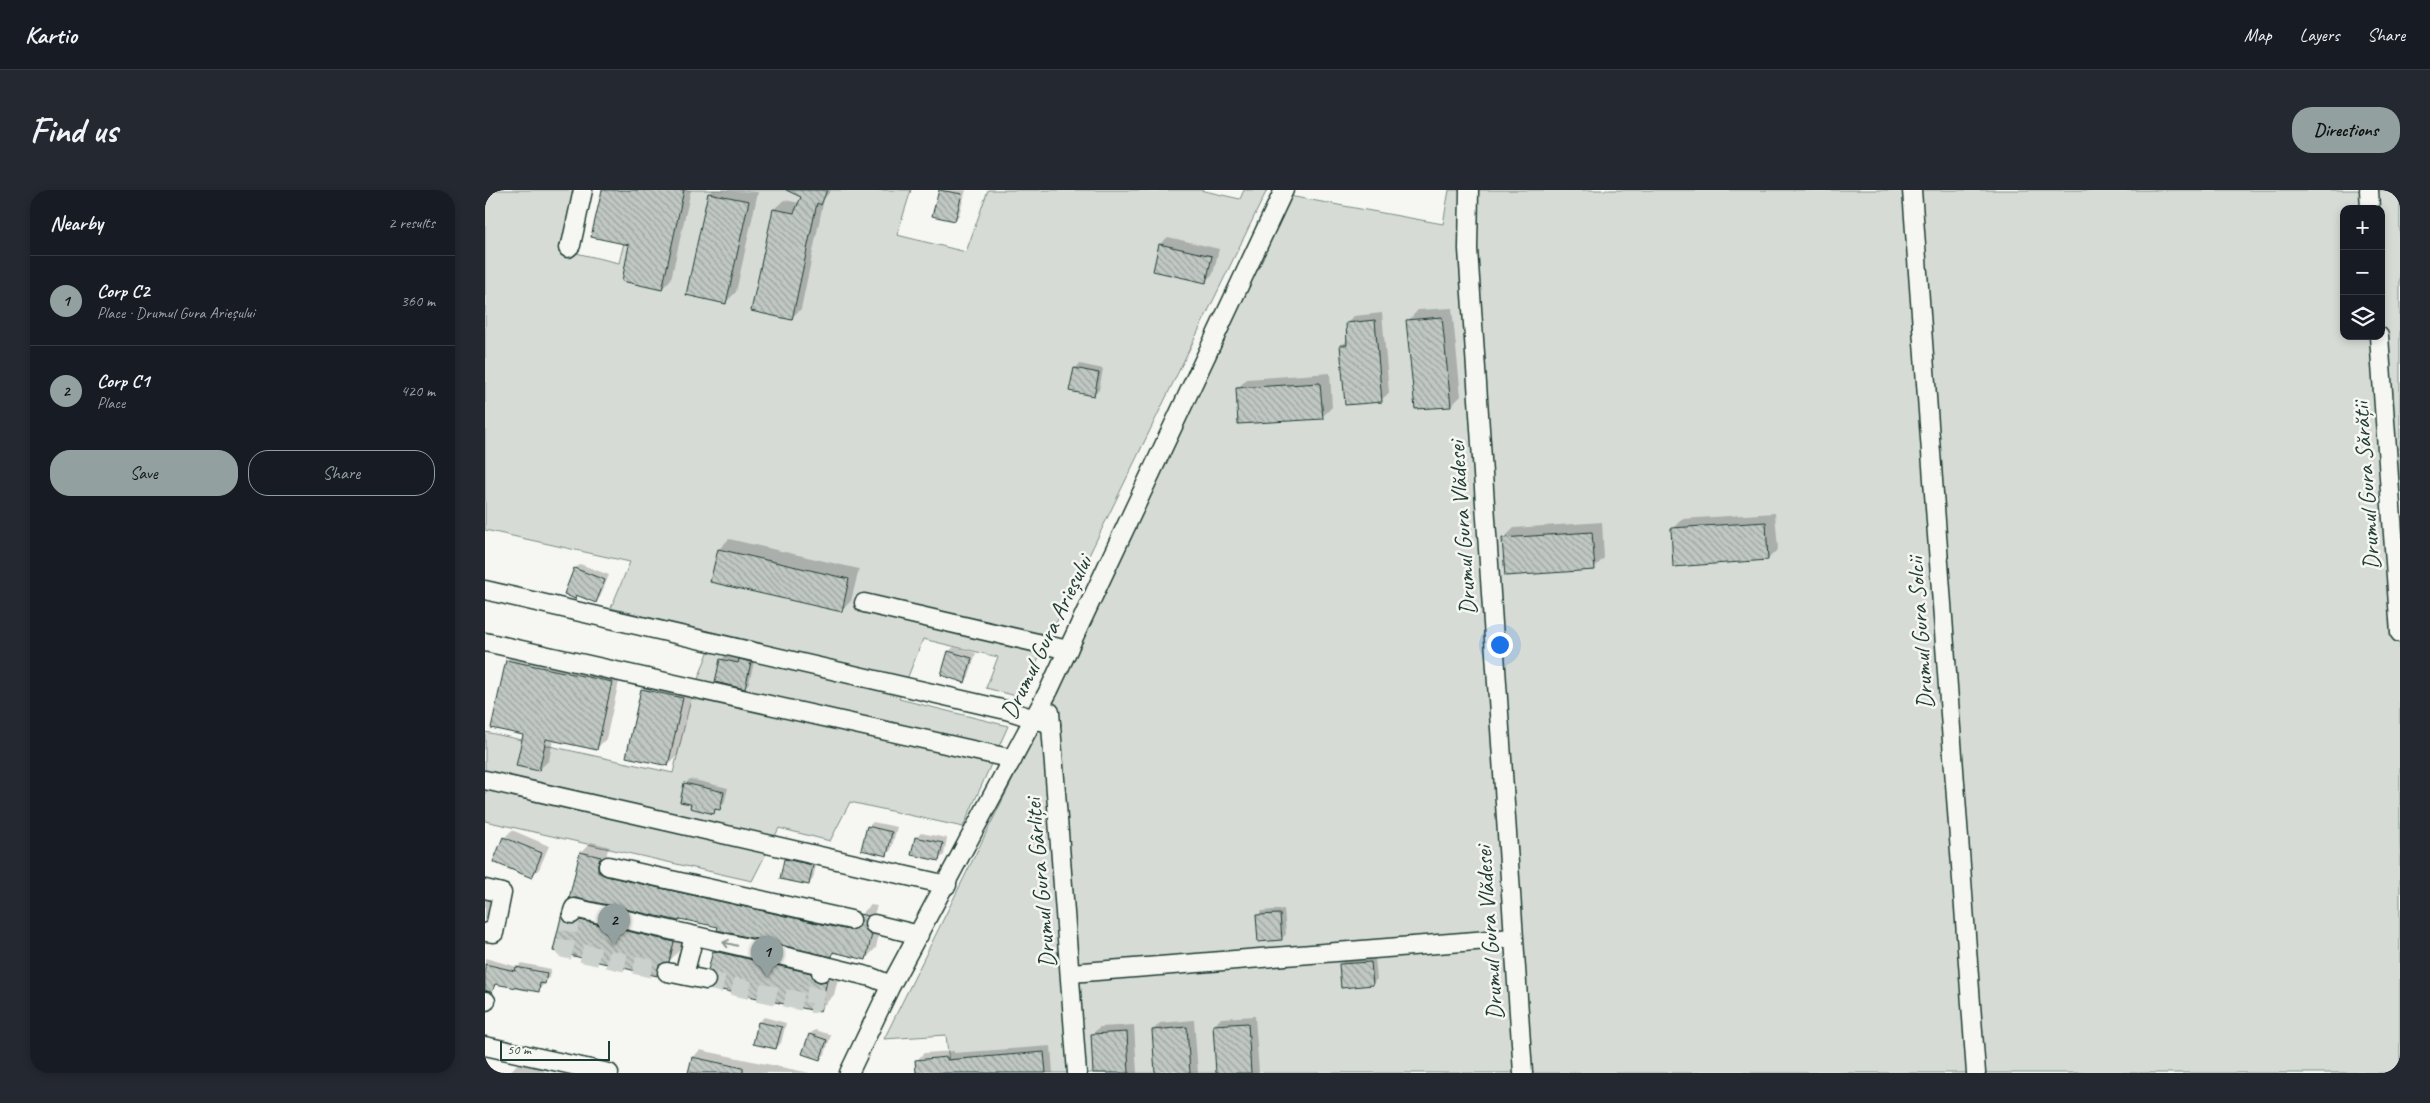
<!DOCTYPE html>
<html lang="en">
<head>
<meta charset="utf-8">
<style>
  :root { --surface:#171b24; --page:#242831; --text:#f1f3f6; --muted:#9ea1a6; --line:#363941; --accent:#92a19f }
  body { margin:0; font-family:Caveat,sans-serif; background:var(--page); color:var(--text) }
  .controls { position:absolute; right:15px; top:15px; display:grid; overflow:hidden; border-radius:10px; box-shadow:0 2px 8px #0003 }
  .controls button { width:45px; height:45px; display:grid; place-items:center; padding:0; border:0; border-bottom:1px solid var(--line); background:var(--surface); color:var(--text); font:25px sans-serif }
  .scale { position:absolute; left:15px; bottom:12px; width:110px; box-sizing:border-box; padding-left:5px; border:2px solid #1f3d34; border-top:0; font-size:14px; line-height:18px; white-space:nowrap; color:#1f3d34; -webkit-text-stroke:4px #f6f6f2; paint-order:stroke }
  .you { position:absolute; left:1014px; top:454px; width:18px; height:18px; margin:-12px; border:4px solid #fff; border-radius:50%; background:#1a73e8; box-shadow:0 0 0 8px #1a73e833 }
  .badge { display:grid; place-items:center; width:32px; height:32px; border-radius:50%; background:var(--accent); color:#111; font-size:16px; font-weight:700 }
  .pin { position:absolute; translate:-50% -41px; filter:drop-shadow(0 1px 2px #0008) }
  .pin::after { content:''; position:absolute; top:26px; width:18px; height:15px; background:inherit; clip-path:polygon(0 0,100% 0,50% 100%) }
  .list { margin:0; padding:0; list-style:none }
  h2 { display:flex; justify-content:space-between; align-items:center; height:65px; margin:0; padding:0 20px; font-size:21px }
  h2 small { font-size:16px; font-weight:400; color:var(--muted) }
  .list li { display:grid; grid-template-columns:32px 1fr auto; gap:15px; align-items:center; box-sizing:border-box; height:90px; padding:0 20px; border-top:1px solid var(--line) }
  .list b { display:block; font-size:19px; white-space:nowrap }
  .list p { margin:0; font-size:16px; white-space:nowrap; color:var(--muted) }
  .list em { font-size:16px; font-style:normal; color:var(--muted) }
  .actions { display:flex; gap:10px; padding:15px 20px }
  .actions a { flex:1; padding:11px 0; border:1px solid var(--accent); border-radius:20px; text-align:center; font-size:18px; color:var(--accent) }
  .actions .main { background:var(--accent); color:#111 }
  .icon { flex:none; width:28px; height:28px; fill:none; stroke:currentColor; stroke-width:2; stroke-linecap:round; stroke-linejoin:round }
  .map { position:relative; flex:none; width:1915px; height:883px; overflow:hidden; border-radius:20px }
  header { display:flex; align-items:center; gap:30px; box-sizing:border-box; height:70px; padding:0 25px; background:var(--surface); border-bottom:1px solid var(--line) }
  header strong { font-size:24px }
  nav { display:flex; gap:28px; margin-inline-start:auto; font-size:18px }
  .intro { display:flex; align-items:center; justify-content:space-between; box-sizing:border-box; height:120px; padding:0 30px }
  h1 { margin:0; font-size:35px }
  .button { padding:12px 22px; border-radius:20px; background:var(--accent); color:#111; font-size:18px; font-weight:700 }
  main { display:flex; gap:30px; padding:0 30px }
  aside { flex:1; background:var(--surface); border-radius:20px; box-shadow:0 2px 8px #0003 }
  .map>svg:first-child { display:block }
</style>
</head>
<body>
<header>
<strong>Kartio</strong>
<nav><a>Map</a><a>Layers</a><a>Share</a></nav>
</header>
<div class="intro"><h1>Find us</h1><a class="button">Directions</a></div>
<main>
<aside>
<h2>Nearby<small>2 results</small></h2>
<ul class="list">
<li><span class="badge">1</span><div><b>Corp C2</b><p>Place · Drumul Gura Arieșului</p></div><em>360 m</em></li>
<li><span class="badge">2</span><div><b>Corp C1</b><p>Place</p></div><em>420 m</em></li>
</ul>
<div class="actions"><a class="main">Save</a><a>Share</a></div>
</aside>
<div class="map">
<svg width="1915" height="883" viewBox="0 0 1915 883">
  <defs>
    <pattern id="building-back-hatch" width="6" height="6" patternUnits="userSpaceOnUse" patternTransform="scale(1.25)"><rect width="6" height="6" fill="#c1c8c3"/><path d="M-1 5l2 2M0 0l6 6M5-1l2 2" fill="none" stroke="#9ca49f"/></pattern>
  </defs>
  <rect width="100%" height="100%" fill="#f6f6f2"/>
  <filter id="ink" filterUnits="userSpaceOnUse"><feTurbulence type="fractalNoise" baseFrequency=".02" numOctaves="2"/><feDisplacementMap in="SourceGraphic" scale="10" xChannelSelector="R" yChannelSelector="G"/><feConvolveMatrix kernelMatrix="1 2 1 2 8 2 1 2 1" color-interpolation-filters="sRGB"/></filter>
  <g filter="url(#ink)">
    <g fill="#d6dbd6" stroke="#7a8c85" fill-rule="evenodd">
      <polygon points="0,0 91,0 78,60 134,73 152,0 426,0 412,45 481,62 503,0 715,0 755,9 759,0 782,0 535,507 501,498 513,467 438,449 414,509 523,536 478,637 365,612 345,651 294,638 267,691 0,631 0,542 188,583 207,505 230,444 126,418 145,372 0,340"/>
      <path d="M964,0H1915V883H465L461,845L399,849L569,506L804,6L958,34ZM1859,19H1896V146H1859Z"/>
    </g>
    <g fill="#0003">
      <polygon points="118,0 206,0 186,89 177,99 146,54"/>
      <polygon points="228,0 273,2 251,102 241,112 224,3"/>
      <polygon points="321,0 346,0 339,9 316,119 306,128 289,19 299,10 315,13"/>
      <polygon points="455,0 481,0 474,25 470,30 449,25"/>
      <polygon points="683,47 734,59 728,84 720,91 675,54"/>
      <polygon points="967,118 976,206 966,216 923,131 933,120"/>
      <polygon points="897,123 904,203 896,210 857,156 863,149 862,133 869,126"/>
      <polygon points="595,174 618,179 614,200 609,205 590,178"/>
      <polygon points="845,183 847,217 837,227 752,199 762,189"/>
      <polygon points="1290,323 1293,359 1283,369 1187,339 1197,329"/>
      <polygon points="1117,332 1119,368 1109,378 1019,348 1029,338"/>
      <polygon points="244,349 374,379 366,411 356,421 234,359"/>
      <polygon points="95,374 124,385 115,407 110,411 93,404 90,407 80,404 90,378"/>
      <polygon points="469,457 491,463 484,486 480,491 464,461"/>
      <polygon points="32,460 136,483 121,549 111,559 68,550 64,570 54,580 39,544 8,537 22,470"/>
      <polygon points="241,465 256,468 260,465 270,468 264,493 260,497 236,470"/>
      <polygon points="167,489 208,498 193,565 183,575 157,500"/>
      <polygon points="205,589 243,598 239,614 228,622 207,613 200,594"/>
      <polygon points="388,632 412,637 406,660 401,664 383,637"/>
      <polygon points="27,640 64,656 54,679 46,687 19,648"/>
      <polygon points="436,643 462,648 459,665 454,669 431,648"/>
      <polygon points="106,652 125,657 122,662 122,671 131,677 375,731 377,730 376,724 386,715 392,716 388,726 396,734 391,758 381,768 350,762 347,765 234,736 91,706 96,663"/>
      <polygon points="305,665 332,671 328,689 323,694 300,669"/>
      <polygon points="0,688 19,696 0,739"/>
      <polygon points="92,710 203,737 199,755 172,785 69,760 78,724"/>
      <polygon points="799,719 801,744 796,749 772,726 777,721"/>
      <polygon points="244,747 356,777 349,805 334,820 233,787 229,761"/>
      <polygon points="0,768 33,777 36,773 66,779 64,788 53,801 12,793 8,797 0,796"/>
      <polygon points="890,768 892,789 887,794 855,775 860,770"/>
      <polygon points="770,826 774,883 732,883 729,836 736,828"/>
      <polygon points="279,827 301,833 296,853 291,858 269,853 274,832"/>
      <polygon points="709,830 713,883 671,883 668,840 675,833"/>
      <polygon points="649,835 652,883 609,883 607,844 615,837"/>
      <polygon points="330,840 346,845 340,864 335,869 325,844"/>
      <polygon points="566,856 568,883 433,883 432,870 439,863 469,861 469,863"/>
      <polygon points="215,860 325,883 204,883 208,867"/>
      <polygon points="36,870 63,883 24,883"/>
    </g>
    <g fill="url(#building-back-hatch)" stroke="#1f3d34">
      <polygon points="117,0 199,0 177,100 137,91 144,55 106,47"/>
      <polygon points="301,0 342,0 336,15 332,13 307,130 266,121 288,19 309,23 316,7"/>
      <polygon points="454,0 477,4 470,31 447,26"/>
      <polygon points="223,3 264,11 241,114 201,105"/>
      <polygon points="674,54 727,66 721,93 668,81"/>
      <polygon points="957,127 966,217 930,219 921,130"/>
      <polygon points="890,130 897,212 860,215 855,155 862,155 861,133"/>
      <polygon points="589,178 614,183 609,206 584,201"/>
      <polygon points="835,193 838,229 753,234 751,198"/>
      <polygon points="1281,332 1283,370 1188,377 1186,338"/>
      <polygon points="1107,342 1110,380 1020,386 1017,348"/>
      <polygon points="233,359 364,389 357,422 225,392"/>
      <polygon points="89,378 120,390 111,413 91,405 90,409 79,404"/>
      <polygon points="463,461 487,468 480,493 456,485"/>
      <polygon points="235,469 253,473 254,469 266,472 260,499 230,492"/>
      <polygon points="21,470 127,492 112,560 61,549 54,581 31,576 38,545 6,538"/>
      <polygon points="156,499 198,508 183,576 141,567"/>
      <polygon points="199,593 239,602 235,620 230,619 229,624 205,618 206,614 195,612"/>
      <polygon points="382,636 407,642 402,666 376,660"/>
      <polygon points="18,647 57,663 47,688 8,672"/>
      <polygon points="430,647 458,653 454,671 426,665"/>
      <polygon points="95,662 116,667 113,673 113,682 121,686 364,740 374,737 376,732 374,724 383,726 379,736 387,744 381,770 348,762 347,767 232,740 233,737 195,729 194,731 91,708 84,709"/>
      <polygon points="299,669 328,675 324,695 295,689"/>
      <polygon points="77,723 79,731 84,734 90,734 95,730 189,752 184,772 174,775 172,786 68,761"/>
      <polygon points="795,724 797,750 773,752 771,725"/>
      <polygon points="228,761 326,783 329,790 334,792 342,791 335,822 228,798 231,787 223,780"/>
      <polygon points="886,772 888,795 856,798 854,774"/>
      <polygon points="0,774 30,781 31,777 62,783 60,794 55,793 54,802 10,794 7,803 0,800"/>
      <polygon points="273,832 297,837 291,859 268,854"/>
      <polygon points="763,833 766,883 731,883 728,835"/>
      <polygon points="702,837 705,883 670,883 667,840"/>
      <polygon points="642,842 644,883 608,883 606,844"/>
      <polygon points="324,844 342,850 335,870 317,864"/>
      <polygon points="559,862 561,883 431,883 430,870 462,867 462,870"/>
      <polygon points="207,867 258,878 258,883 203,883"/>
    </g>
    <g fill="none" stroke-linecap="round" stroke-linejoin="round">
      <g stroke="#cbd1cc" stroke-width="18" stroke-dasharray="18 9" stroke-linecap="butt">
        <polyline points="87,724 79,759 182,782"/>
        <polyline points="221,790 328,814 336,782"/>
      </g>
      <g stroke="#1f3d34" stroke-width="21">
        <g id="minor">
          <polyline points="984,0 983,59 1038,883"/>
          <polyline points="1427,0 1491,883"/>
          <polyline points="1884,0 1885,19"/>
          <polyline points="83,58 86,55 98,0"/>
          <polyline points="1894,146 1915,443"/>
          <polyline points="0,400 521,520 566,534"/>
          <polyline points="379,413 583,460"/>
          <polyline points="0,452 528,569"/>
          <polyline points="565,522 592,883"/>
          <polyline points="0,590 462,695"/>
          <polyline points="123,676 366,730"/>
          <polyline points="0,699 17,703 9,743 2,742"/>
          <polyline points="87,724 89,718 337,775 336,782"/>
          <polyline points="389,734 434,745"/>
          <polyline points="337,775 386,787 406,795"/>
          <polyline points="182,782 221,790"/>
          <polyline points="586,783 1028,748"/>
          <polyline points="199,785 209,746"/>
          <polyline points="0,811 1,811"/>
          <polyline points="0,856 124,883"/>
          <polyline points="364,883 406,795 564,500 799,0"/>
        </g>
      </g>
      <use href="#minor" stroke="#f6f6f2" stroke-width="18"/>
    </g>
    <defs><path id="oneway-shaft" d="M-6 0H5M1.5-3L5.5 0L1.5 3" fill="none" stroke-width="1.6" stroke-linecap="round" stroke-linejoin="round" transform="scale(1.25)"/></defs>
    <use stroke="#8a9a93" href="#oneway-shaft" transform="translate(245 754) rotate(-167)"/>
  </g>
  <g text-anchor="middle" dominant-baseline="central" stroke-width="5" stroke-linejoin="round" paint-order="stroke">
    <g font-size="24" fill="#1f3d34" stroke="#f6f6f2">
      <text transform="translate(1881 296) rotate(-94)">Drumul Gura Sărății</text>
      <text transform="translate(977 338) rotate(-94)">Drumul Gura Vlădesei</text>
      <text transform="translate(1435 443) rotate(-94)">Drumul Gura Solcii</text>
      <text transform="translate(561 447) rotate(-64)">Drumul Gura Arieșului</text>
      <text transform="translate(555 693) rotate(-95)">Drumul Gura Gârliței</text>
      <text transform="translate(1004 743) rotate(-94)">Drumul Gura Vlădesei</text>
    </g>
  </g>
</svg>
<div class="controls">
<button>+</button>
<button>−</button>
<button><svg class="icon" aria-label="layers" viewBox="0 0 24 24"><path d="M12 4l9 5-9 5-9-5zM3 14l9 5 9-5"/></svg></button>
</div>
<div class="scale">50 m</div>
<div class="you"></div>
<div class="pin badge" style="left:282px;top:787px">1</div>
<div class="pin badge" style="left:129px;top:755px">2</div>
</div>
</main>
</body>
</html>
